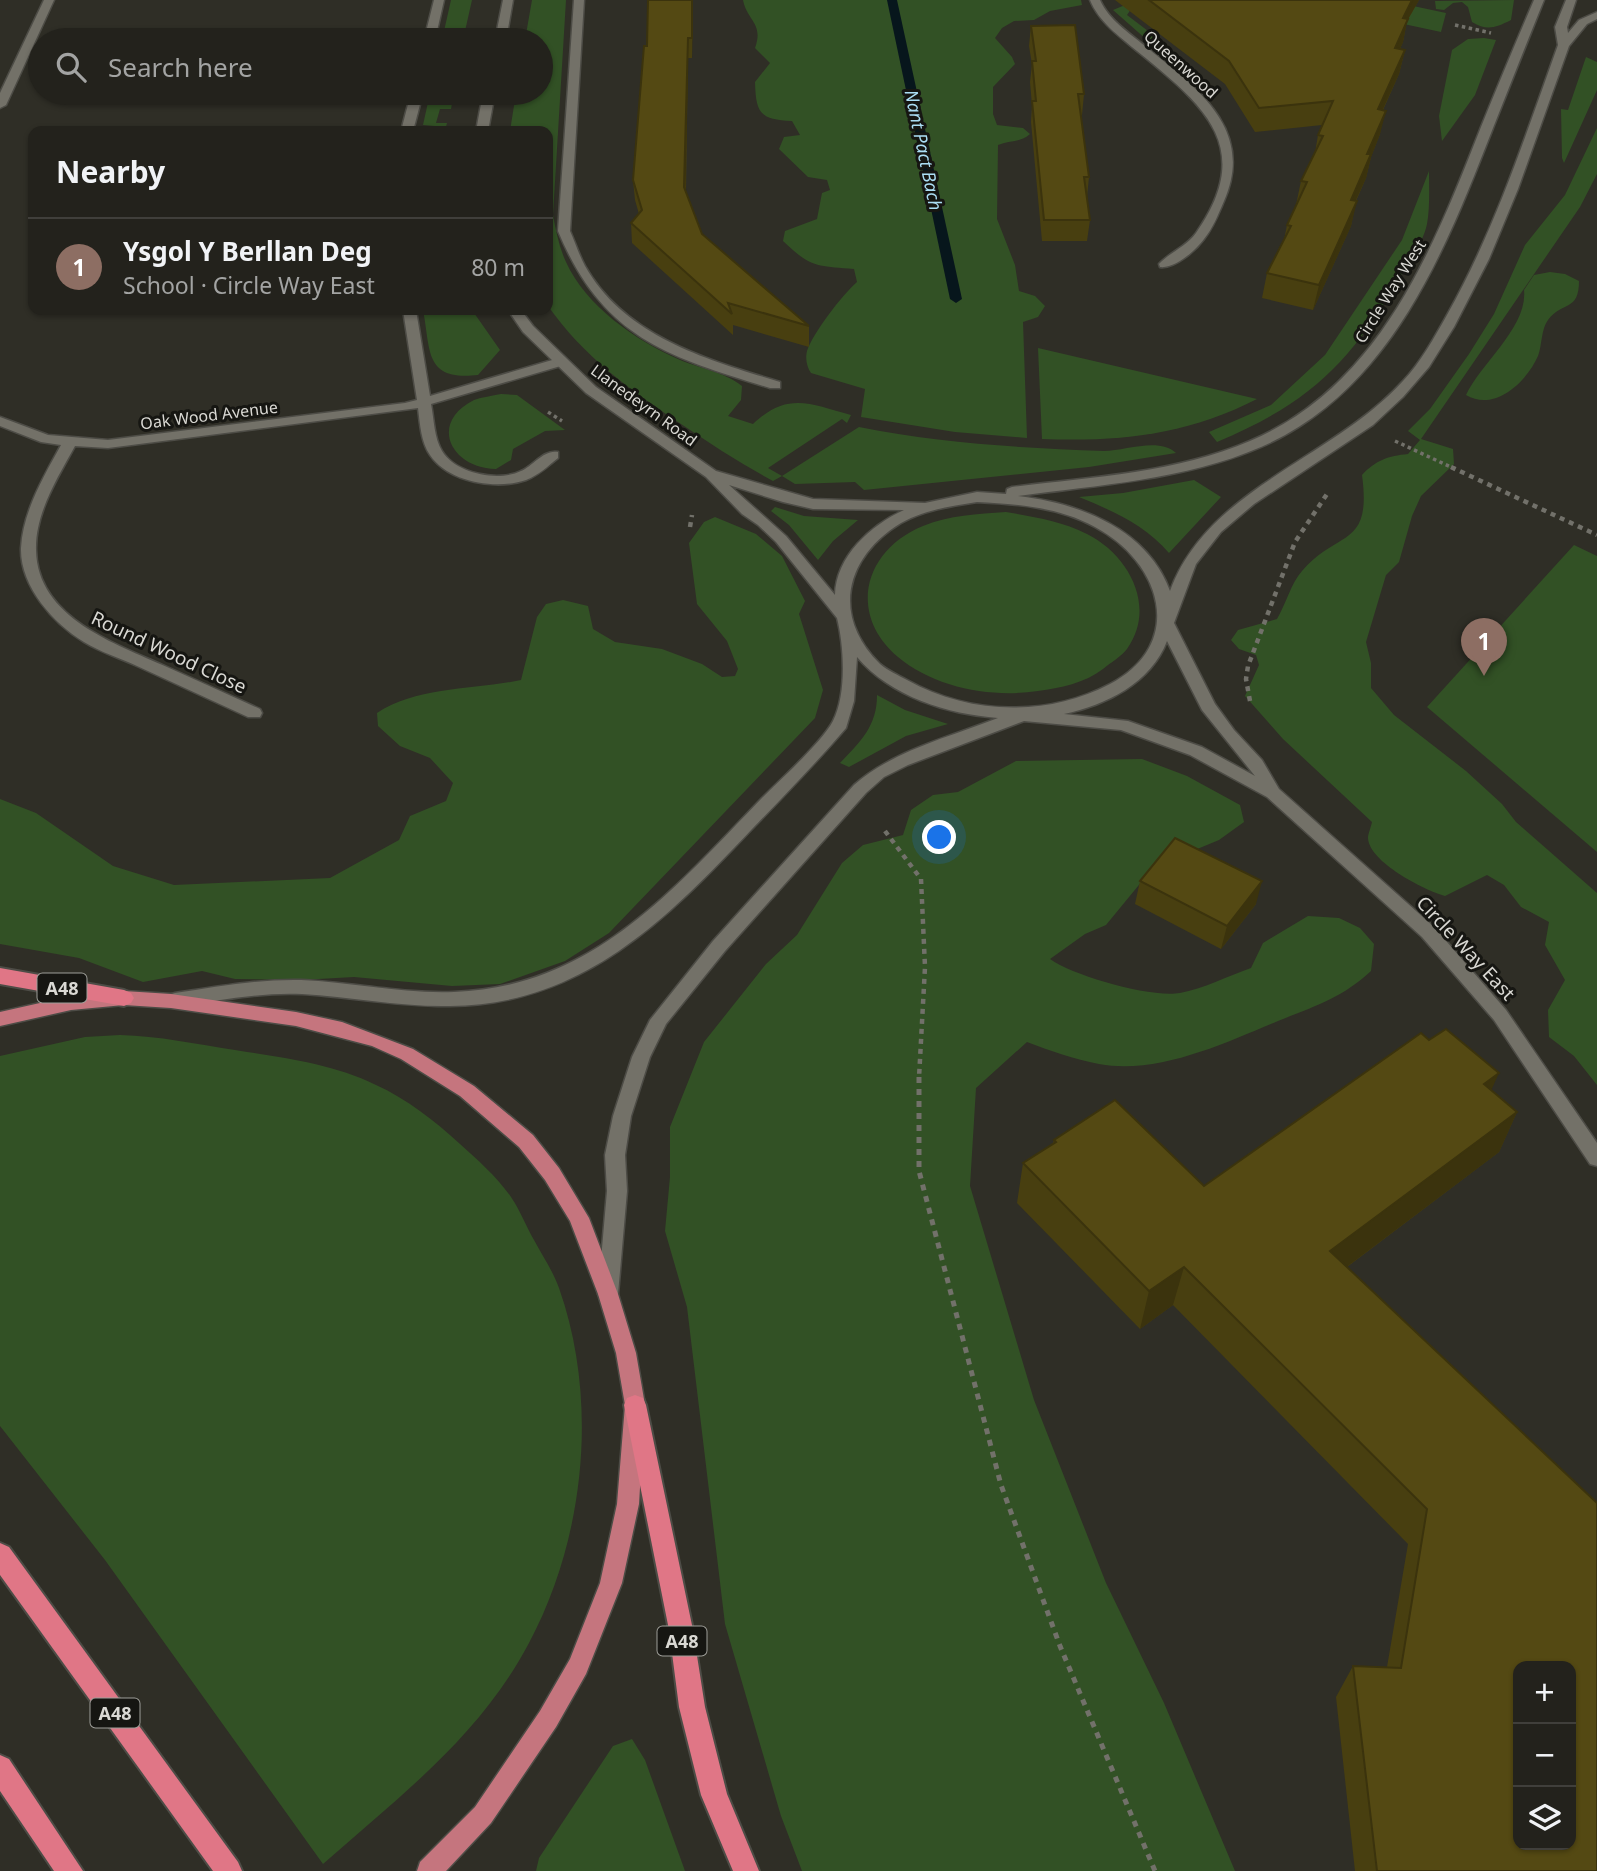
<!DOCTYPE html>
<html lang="en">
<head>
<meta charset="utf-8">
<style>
  :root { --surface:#23221c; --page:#2f2f29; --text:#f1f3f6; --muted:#a3a4a3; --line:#403f3b; --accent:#8c9099 }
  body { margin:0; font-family:"Noto Sans",sans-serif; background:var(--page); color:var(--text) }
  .controls { position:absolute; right:21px; bottom:21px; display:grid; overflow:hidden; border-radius:14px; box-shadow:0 2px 5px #0004 }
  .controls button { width:63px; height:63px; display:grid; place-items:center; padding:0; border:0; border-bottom:2px solid var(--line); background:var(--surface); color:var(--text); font:35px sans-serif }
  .you { position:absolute; left:940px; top:838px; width:24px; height:24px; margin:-18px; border:5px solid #fff; border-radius:50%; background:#1a73e8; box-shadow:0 0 0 10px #1a73e833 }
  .badge { display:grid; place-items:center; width:46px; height:46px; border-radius:50%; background:var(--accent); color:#fff; font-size:23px; font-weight:700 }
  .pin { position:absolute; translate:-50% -58px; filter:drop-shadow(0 2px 4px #0008) }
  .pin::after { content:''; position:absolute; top:37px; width:24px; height:21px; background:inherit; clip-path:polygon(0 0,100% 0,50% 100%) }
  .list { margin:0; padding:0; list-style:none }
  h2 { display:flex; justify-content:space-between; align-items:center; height:91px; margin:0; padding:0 28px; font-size:30px }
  h2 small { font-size:23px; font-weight:400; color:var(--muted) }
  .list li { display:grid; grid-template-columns:46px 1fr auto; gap:21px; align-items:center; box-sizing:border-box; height:98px; padding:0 28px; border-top:2px solid var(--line) }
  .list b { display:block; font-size:26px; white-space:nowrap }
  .list p { margin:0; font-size:23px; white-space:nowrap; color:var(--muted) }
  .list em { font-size:23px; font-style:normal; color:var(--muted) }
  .icon { flex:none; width:38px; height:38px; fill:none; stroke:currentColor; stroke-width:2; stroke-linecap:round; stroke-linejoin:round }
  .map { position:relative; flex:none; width:1597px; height:1871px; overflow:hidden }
  .search { position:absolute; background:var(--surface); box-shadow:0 2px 5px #0004; left:28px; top:28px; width:525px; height:77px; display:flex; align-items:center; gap:18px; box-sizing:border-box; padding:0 24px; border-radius:38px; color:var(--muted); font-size:26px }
  .panel { position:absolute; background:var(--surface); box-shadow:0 2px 5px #0004; left:28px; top:126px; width:525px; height:189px; border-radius:14px }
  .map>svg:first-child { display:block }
</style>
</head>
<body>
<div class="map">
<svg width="1597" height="1871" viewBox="0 0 1597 1871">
  <rect width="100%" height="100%" fill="#2f2e26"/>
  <g fill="#325125">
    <polygon points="451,0 472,0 463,40 442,40"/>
    <path d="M532,0H566L553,215C556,231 559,247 566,262C586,306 635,340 678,359C698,368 725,372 742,386L741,400L728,416L753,424C788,391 810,404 851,415L847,423L842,419L768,468L782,476L859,427C939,443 1021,448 1104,451C1125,451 1159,437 1176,453L1089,467L864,490L855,482L795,484L782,476L773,481C741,464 711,444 681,424C630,390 584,357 548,306V131H510L516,93H541V40H525Z"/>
    <path d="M743,0H1081L1082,5L1050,11L1034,20L1014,21L1002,28L995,38L1012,57L1015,64L993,87V114L997,125L1023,128L1030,134C1020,143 1010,140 998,145L997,219L1015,265L1019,291L1035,296L1045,306L1038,317L1023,322L1027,438L955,432L861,417L865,389L811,373C807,367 805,359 807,351C813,333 842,295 857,282L854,269C816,266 810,267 783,241L785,231L817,219L822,193L830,190L827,180L808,177L779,149L784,137L800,135L792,121C760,119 756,114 755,82L770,63L755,48C764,23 747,21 743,0Z"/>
    <polygon points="1137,0 1127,15 1169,47 1155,47 1113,10"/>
    <polygon points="1385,0 1446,13 1441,32 1357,14"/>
    <path d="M1514,0L1511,20C1495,28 1487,31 1472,22L1468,7L1462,2L1453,3L1444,10L1436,9L1435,1Z"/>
    <polygon points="1484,38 1496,40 1475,95 1442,141 1439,116 1452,50 1468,39"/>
    <polygon points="1586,57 1597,62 1597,90 1564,163 1562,158 1561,109 1568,110"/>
    <polygon points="430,93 454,93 451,109 440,109 436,123 447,123 446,127 423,125"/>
    <path d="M1597,128V174L1580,207L1421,439L1453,449L1454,464L1421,496L1412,516L1399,562L1386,575L1366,642L1371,663V688L1394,715L1466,771L1502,804L1516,822L1597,893V1085L1574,1056L1549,1037L1548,1010L1565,980L1545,945L1549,922L1521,907L1504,885L1487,875L1445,896C1424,890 1369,862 1368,838C1368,834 1371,827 1372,822L1283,739L1245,696L1259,665L1256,655L1239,649L1231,640L1238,630L1277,619C1286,604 1291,583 1302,571C1338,529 1372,549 1362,475C1376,460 1388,456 1408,454L1420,440L1408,431L1430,409L1469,354L1494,314L1525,245L1565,195Z"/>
    <path d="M1429,171C1429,188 1430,208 1427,224C1423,244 1407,264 1397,282C1348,366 1307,404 1217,442L1209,432L1271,405L1325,355L1402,240Z"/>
    <path d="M1550,272L1565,274L1579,281C1579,312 1562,301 1548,320C1541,329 1542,346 1538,356C1526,383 1494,412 1466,395C1480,364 1528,327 1524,290L1534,275Z"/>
    <path d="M423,310H472L500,350L478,375C424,381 431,351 423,310Z"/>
    <path d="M1038,348L1257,399C1187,435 1119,442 1042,439Z"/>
    <path d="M501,394L517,395L565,430L545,431L513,449L511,460L496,469C451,468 428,423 474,400C482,397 492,396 501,394Z"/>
    <path d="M1194,480L1221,497L1169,553C1145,525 1113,511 1079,497L1123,493Z"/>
    <polygon points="775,507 804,516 858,520 833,541 818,560 789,525 771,511"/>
    <path d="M1006,512C1035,517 1061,521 1087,534C1129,555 1157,607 1127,649C1122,656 1110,663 1103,669C1085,683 1060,688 1038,691C991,698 935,688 898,657C847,614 864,550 923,526C950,515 977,514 1006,512Z"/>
    <path d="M715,517L756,534L782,556L805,601L799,614L823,690L815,718L609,933L565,961L500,984L452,986L354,977L301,980L235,979L202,971L143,982L79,958L0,944V799L36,813L113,866L174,885L330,878L399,840L410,816L446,801L453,783L430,758L400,746L378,726L377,713C418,686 474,690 521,680L537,617L546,604L563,600L588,606L593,629L615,642L662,649L702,664L722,677L735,676L738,669L727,641L697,604L689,543L704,522Z"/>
    <polygon points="1574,545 1597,556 1597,852 1427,707"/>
    <path d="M877,695L905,710L948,724L906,736L849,767L840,763C861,741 877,726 877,695Z"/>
    <path d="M1142,759L1187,776L1240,805L1244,822L1219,840L1190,852L1143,880L1106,925L1085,934L1050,959C1074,976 1150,998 1180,993C1203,989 1228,976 1251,968L1263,943L1308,916L1339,918L1360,928L1374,944L1371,971C1342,998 1315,1006 1278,1021C1225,1043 1158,1075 1099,1064C1074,1059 1050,1051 1027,1042L976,1088L970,1186L1034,1400L1106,1583L1164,1703L1235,1871H802L781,1816L725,1624L687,1307L665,1231L670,1177V1127L704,1042L766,964L797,935L842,863L863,845L903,835L911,810L933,795L958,792L1016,761Z"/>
    <path d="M120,1035C159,1036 196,1044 235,1050C283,1058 331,1063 376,1085C407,1099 435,1121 460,1144C478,1160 497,1177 511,1197C520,1210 526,1226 534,1240C542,1255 553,1271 559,1288C599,1401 585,1538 529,1643C480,1736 400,1796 323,1864L105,1560L0,1426V1056L85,1037Z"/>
    <polygon points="632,1739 645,1760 685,1871 536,1871 539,1858 613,1746"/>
  </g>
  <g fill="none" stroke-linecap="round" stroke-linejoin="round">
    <polygon fill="#07161c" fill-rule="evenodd" points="887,0 897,0 962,299 956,303 950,299"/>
    <g stroke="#4d4c46" stroke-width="3">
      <g id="minor">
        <polygon points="44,0 54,0 6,105 0,108 0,93"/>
        <polygon points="434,0 444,0 435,40 424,40"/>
        <path d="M574,0H584L570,231C575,242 579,255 585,266C625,337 708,360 780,382V388H770C666,356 603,338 558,231Z"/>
        <path d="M1090,0H1100C1109,20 1128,32 1145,46C1195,87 1256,128 1224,201C1218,215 1213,228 1204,239C1196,250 1175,269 1160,267L1159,264C1170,252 1186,247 1196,233C1257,146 1202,104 1137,51C1119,36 1099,22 1090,0Z"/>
        <polygon points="411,93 423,93 413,131 401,131"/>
        <path d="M403,310H416L430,396L559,358L566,362L564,365L431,404C434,419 434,438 442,451C456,474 499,482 521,471C533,466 544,449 558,452V458C548,466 539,475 526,480C497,490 449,483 430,455C421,442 420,424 418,408L108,448L75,446C58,477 35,513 36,550C37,618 116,644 167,667C198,681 229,695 260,709L262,713L260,717H248C211,700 174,683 137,666C120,658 100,652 84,642C53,623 20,586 21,548C23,511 44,476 61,445L41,442L0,426V417L48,435L108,440L405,403L417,400Z"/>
      </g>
    </g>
    <g stroke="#4d4c46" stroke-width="3">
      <g id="tertiary">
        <polygon points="503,0 513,0 506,40 495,40"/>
        <path d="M1534,0H1544C1527,42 1510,85 1493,128C1445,251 1391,390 1261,447C1185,480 1098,485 1018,496C1078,503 1147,528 1170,591C1208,488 1331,460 1403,381C1421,362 1434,338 1447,315C1495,230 1525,137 1558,45L1555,27L1566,0H1576L1567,27L1568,33L1579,20L1597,12V19L1587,24L1569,46L1518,189L1489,259L1454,327L1429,367L1403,397L1373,425L1254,504L1221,532L1196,564L1174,623L1215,704L1234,730L1262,760L1279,789L1434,927L1506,1010L1597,1143V1166L1590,1164L1494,1020L1422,937L1267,797L1190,755L1121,730L1024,721L908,765L884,777L866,793L725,951L666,1024L650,1057L631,1116L625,1155L627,1191L618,1294L615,1300L608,1303L601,1300L598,1294L607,1191L605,1155L613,1116L632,1057L650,1020L713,941L854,785C894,750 950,737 998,718C948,714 891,697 857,657L854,701L846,728C816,763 784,796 752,829C667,919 583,1005 450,1006C400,1007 351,997 302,994C259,992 217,1001 175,1007L169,1005L166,1000L169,995L175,993C217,987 258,979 301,980C352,982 402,994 454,992C592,987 672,891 761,799C779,781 822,742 833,721C847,693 844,646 837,618L776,542L758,525L742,514L706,477L586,393L523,332L508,310H521L533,326L596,387L716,471L813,499L925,503L977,492L1006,494L1007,489L1012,487C1091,477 1176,473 1250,441C1380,386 1433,249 1481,127C1498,85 1516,42 1534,0ZM729,485L783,502L813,509L904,510C871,525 836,556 835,595L786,536ZM977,502C1017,504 1059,507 1095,527C1161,562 1187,643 1110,684C1047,717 970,715 907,680C898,675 888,671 880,664C831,616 845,557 901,523C924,510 951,506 977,502ZM1167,641L1202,710L1255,776L1202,747L1128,721L1064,714C1106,705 1151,683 1167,641Z"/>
        <polygon points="483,93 495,93 488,131 476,131"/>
      </g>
    </g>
    <g stroke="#4d4c46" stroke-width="3">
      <polygon id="primary" points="124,991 171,994 296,1012 342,1022 413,1049 474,1086 533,1135 559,1168 589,1218 618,1294 636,1353 645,1405 639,1504 622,1583 586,1674 556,1727 491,1823 446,1871 417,1871 420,1862 475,1807 540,1711 570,1659 600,1583 617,1504 625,1405 616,1353 598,1294 570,1221 545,1180 519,1147 460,1096 401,1059 372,1046 296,1026 171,1008 124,1005 71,1010 0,1026 0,1012 71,996"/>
    </g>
    <g stroke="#4d4c46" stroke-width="4">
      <g id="trunk">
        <polygon points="0,968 124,990 131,993 134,998 131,1003 124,1006 0,984"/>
        <polygon points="635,1395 643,1398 646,1405 693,1630 705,1707 727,1794 759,1871 733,1871 701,1795 679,1707 669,1630 624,1405 627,1398"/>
        <polygon points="0,1543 9,1547 238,1862 242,1871 213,1871 0,1575"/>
        <polygon points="0,1755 9,1759 83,1871 54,1871 0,1791"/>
      </g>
    </g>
    <g stroke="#72716a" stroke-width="3.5" stroke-dasharray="3.5 3.5" stroke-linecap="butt">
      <polyline points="1455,25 1491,33"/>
      <polyline points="548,412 562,421"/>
      <polyline points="1395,441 1455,469"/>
    </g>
    <g stroke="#72716a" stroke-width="4.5" stroke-dasharray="5 5" stroke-linecap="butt">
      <polyline points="1451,467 1597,535"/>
      <polyline points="690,527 692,515"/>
      <polyline points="1250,701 1246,679 1248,666 1295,542 1329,491"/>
      <polyline points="885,831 921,879 925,967 919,1078"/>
    </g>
    <polyline stroke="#72716a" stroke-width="5" stroke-dasharray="6 6" stroke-linecap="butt" points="919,1077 919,1171 1001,1485 1060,1646 1155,1871"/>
    <use href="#minor" fill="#737168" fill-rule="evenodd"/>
    <use href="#tertiary" fill="#737168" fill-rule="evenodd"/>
    <use href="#primary" fill="#c5757e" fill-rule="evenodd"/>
    <use href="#trunk" fill="#e07686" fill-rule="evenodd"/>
  </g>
  <g fill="#483f10">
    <polygon points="648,0 693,0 692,58 688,58 686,191 702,234 809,326 809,347 733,325 733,335 632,243 631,223 639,214 635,200 633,180 647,46"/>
    <polygon points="1115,0 1419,0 1407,21 1403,42 1400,49 1405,50 1399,74 1383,110 1380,134 1371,157 1366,178 1356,201 1351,226 1313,310 1262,298 1267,273 1284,240 1287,225 1296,205 1301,181 1315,153 1318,135 1322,125 1255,132 1225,84"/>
    <polygon points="1031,26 1084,94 1082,115 1081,115 1089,177 1087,197 1090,220 1087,241 1042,241 1031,122 1032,105 1030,82 1032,64 1029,46"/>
    <polygon points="1140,881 1256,904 1221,949 1135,904"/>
    <polygon points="1491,1090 1517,1112 1499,1152 1347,1267 1597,1871 1355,1871 1336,1697 1353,1666 1387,1667 1408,1544 1173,1305 1140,1329 1017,1203 1023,1163 1053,1143 1054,1140 1204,1186"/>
  </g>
  <g fill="#3b330d">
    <polygon points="692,0 693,0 692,58"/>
    <polygon points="1412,0 1419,0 1407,21 1403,42 1390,72 1403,18"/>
    <polygon points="688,38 688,58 685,208 684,187"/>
    <polygon points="1405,50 1399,74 1372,133 1378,109"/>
    <polygon points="1386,111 1380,134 1371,157 1366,178 1345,224 1351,200 1367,154"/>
    <polygon points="1357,201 1351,226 1313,310 1319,285"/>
    <polygon points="1262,881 1256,904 1221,949 1227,926"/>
    <polygon points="1499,1073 1481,1113 1484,1084"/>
    <polygon points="1517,1112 1499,1152 1316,1290 1330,1251"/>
    <polygon points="1184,1267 1173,1305 1140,1329 1149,1291"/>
  </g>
  <g fill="#544913" stroke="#3b330d" stroke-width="2" fill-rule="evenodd">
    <polygon points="648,0 692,0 692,38 688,38 684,187 702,234 809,326 728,303 732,314 631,223 642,210 633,180 644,46 647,46"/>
    <polygon points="1149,0 1412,0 1403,18 1408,19 1395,48 1405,50 1378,109 1386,111 1367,154 1371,154 1351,200 1357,201 1319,285 1267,273 1291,226 1287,225 1307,182 1301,181 1323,136 1318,135 1333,101 1259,108 1229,61"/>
    <polygon points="1075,25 1084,94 1078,94 1089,177 1084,177 1090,220 1044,220 1032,101 1036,101 1032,61 1036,61 1031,26"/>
    <polygon points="1175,838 1262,881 1227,926 1140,881"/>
    <path d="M1446,1029L1499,1073L1484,1084L1517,1112L1330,1251L1597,1503V1871H1377L1353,1666L1401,1668L1427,1509L1184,1267L1149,1291L1023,1163L1056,1142L1054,1140L1115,1100L1204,1186L1421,1033L1429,1040ZM1518,1666H1571V1845H1518Z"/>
  </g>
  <g text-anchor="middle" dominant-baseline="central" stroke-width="6" stroke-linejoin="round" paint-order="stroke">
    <g font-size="16" fill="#d9d8d3" stroke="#161612">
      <text transform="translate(1181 64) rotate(42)">Queenwood</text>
      <text transform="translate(1390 291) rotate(-58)">Circle Way West</text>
      <text transform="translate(644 405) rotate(36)">Llanedeyrn Road</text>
      <text transform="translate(209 415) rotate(-7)">Oak Wood Avenue</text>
    </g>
    <g font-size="18" font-style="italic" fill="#abdef4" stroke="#161612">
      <text transform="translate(924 150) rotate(78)">Nant Pact Bach</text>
    </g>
    <g fill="#161612" stroke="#9e9e99" stroke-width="2">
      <rect x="37.5" y="973.5" width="49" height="29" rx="5"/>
      <rect x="657.5" y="1626.5" width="49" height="29" rx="5"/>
      <rect x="90.5" y="1698.5" width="49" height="29" rx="5"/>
    </g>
    <g font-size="18" font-weight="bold" fill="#d9d8d3">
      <text x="62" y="988">A48</text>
      <text x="682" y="1641">A48</text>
      <text x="115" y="1713">A48</text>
    </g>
    <g font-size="19" fill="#d9d8d3" stroke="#161612">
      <text transform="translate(169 652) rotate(25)">Round Wood Close</text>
      <text transform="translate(1466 948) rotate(47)">Circle Way East</text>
    </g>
  </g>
</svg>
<div class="controls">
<button>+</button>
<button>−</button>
<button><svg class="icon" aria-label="layers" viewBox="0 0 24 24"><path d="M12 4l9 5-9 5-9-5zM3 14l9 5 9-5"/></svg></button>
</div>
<div class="you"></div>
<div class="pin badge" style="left:1484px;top:676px;background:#8d6e63">1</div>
<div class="search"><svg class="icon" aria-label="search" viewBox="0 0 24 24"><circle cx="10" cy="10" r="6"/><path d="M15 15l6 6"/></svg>Search here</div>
<section class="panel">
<h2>Nearby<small></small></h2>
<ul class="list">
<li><span class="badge" style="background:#8d6e63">1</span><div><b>Ysgol Y Berllan Deg</b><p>School · Circle Way East</p></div><em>80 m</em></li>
</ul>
</section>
</div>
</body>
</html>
